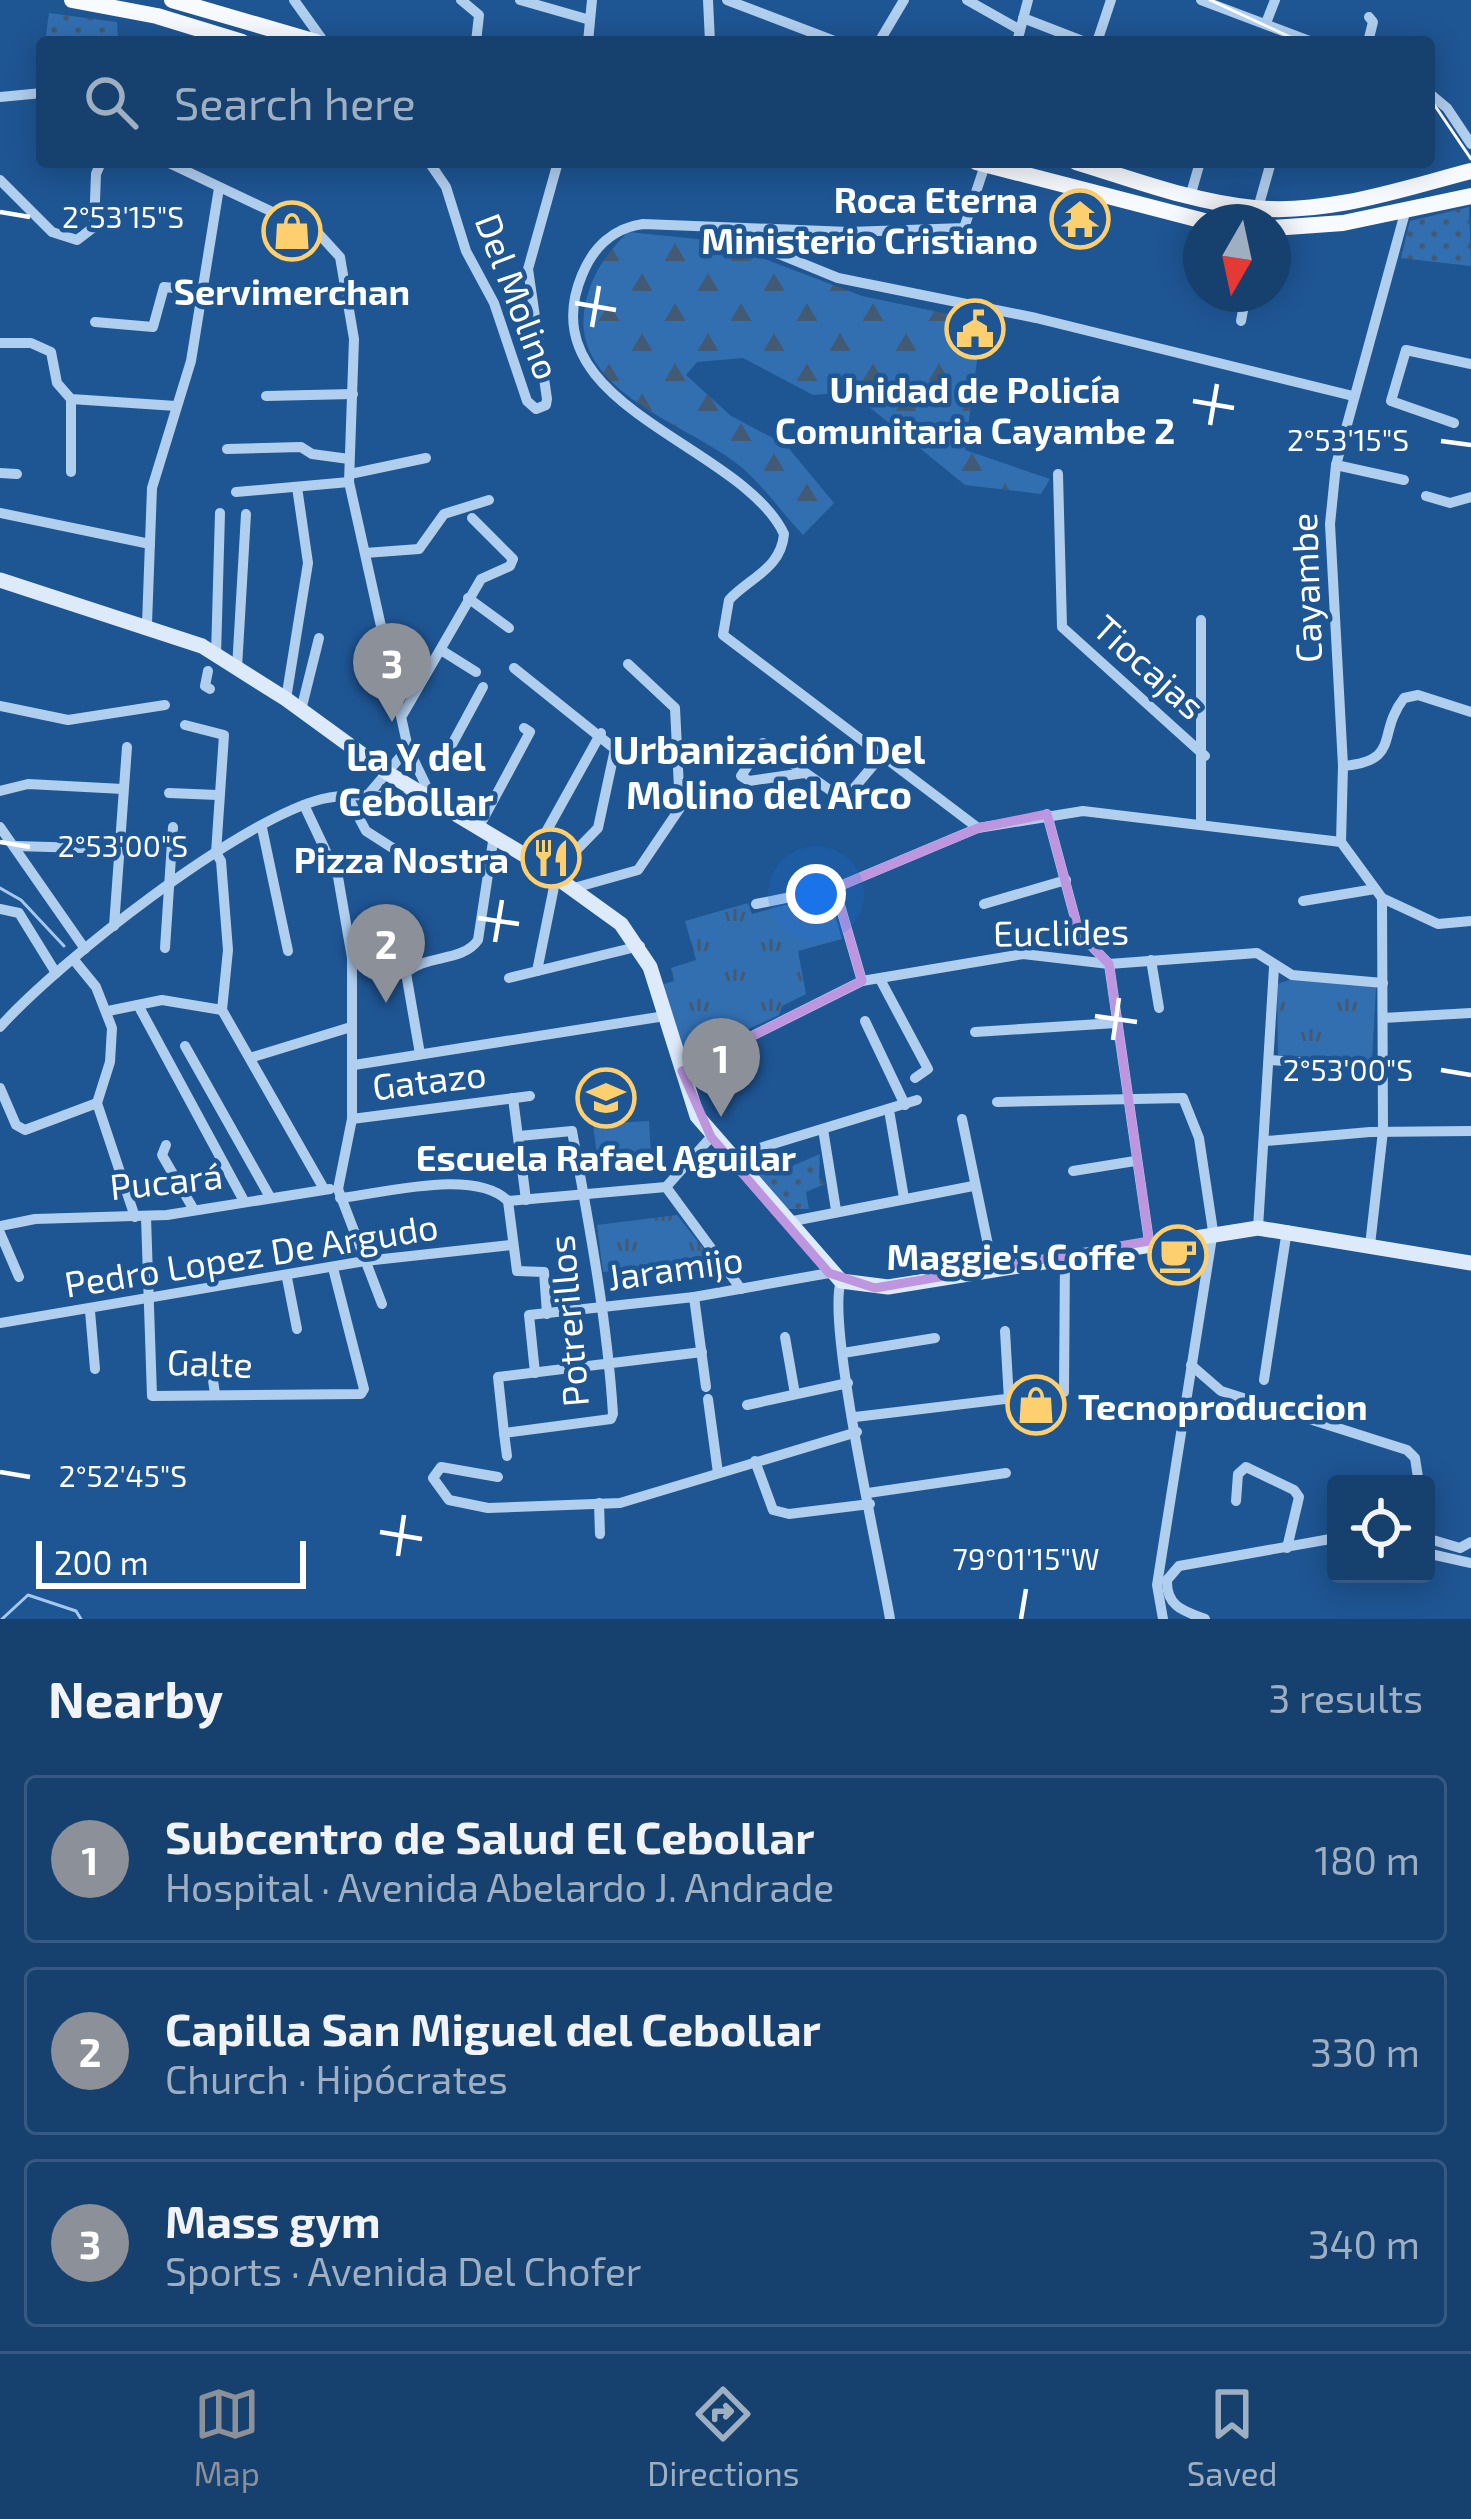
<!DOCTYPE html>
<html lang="en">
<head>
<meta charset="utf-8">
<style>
  :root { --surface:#16406e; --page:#234b76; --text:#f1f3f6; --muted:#9eafc2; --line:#355981; --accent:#8c9099 }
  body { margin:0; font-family:"Exo 2",sans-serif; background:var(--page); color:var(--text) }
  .controls { position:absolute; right:36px; bottom:36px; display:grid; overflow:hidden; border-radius:12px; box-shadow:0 6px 30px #0003 }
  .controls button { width:108px; height:108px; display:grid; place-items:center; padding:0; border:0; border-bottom:3px solid var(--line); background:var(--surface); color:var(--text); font:60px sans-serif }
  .compass { position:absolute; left:1183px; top:204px; width:108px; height:108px; border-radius:50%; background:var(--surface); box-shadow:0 6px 30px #0003; rotate:189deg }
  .scale { position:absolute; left:36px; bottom:30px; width:270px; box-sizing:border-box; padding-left:12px; border:6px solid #fff; border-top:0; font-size:33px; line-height:42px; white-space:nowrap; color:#fff; -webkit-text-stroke:9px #1e5593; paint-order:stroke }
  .you { position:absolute; left:816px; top:894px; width:42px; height:42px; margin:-30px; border:9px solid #fff; border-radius:50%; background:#1a73e8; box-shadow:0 0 0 18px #1a73e833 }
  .badge { display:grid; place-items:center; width:78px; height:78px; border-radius:50%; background:var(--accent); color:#fff; font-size:39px; font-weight:700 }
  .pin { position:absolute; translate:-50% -99px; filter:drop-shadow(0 3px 6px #0008) }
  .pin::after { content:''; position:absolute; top:63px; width:42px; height:36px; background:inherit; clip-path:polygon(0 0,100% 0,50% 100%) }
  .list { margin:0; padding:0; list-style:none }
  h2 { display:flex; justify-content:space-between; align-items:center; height:156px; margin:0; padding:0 48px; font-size:51px }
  h2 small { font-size:39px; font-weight:400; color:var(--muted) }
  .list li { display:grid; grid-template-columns:78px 1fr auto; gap:36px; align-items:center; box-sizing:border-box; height:168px; margin:0 24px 24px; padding:0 24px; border:3px solid var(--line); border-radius:12px }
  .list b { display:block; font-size:45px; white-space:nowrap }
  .list p { margin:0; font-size:39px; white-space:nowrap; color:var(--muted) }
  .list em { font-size:39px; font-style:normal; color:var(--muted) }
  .icon { flex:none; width:66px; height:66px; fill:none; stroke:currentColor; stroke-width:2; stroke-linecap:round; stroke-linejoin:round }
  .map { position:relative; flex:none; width:1471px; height:1619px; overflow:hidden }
  .search { position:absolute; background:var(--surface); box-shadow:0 6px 30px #0003; left:36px; right:36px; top:36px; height:132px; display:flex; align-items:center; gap:30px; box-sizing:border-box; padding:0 42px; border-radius:12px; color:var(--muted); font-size:45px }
  .sheet { height:732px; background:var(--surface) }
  nav { display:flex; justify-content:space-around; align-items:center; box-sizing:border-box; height:168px; border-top:3px solid var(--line); background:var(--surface); font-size:33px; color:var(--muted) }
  nav a { display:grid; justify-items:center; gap:6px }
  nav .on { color:var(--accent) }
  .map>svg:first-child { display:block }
</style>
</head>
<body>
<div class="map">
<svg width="1471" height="1619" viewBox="0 0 1471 1619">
  <defs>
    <pattern id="grass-dots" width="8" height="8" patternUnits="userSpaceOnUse" patternTransform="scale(3)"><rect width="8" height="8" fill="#326fb1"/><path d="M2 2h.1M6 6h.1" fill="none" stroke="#425a74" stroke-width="1.8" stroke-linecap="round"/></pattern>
    <pattern id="forest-firs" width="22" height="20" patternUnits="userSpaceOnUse" patternTransform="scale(3)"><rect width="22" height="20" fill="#326fb1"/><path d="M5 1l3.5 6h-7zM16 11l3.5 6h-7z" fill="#425a74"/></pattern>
    <pattern id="park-tufts" width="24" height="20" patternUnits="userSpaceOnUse" patternTransform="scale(3)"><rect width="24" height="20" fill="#326fb1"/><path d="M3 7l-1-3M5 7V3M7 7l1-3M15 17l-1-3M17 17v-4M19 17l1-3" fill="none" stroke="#425a74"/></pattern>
  </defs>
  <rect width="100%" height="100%" fill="#1e5593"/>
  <g fill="url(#grass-dots)">
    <polygon points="49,13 117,22 118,42 45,42"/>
    <polygon points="1469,207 1471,266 1401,258 1410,221"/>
    <polygon points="774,1147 792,1166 820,1154 819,1178 825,1184 806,1192 809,1209 788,1209 738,1157"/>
  </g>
  <path fill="url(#forest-firs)" d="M628,232L717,241L862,296L967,318L980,338L965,450L1050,479L1041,494L965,485L851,392L813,395L743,358L697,362L686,375L731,416L786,445L834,503L803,535C782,513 763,485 740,466C688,424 574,393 584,312C589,278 604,256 628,232Z"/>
  <g fill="url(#park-tufts)">
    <polygon points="821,895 830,899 842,939 798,951 806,994 782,1006 779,1015 687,1057 680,1050 661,985 674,981 671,968 696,960 685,921 748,903 752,914"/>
    <polygon points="1292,979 1376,987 1372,1061 1278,1055 1277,984"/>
    <polygon points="677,1215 711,1258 603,1272 597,1225"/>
  </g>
  <polygon fill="#326fb1" points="649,1121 651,1153 597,1156 593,1124"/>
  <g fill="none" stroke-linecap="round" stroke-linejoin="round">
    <g stroke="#a3c9f0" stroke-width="3">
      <polyline points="0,888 21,900 64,946"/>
      <polyline points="2,1619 28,1595 76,1611 81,1619"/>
    </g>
    <g stroke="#b0ceee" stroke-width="10">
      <polyline points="294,0 324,42"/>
      <polyline points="461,0 479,15 476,42"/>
      <polyline points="520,0 590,20"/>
      <polyline points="708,0 710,42"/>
      <polyline points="727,0 837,42"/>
      <polyline points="967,0 1020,30"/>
      <polyline points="1201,0 1312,42"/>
      <polyline points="1023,18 1085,42"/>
      <polyline points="1266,23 1275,0"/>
      <polyline points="588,42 592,0"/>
      <polyline points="879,42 904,0"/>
      <polyline points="1017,42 1028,0"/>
      <polyline points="1097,42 1111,0"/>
      <polyline points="1368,42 1373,22 1369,17"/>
      <polyline points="1429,93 1447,108 1471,144"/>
      <polyline points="0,97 42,93"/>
      <polyline points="429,162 446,187 466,251 494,303 527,401 536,409 546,405 547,399 528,269 558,162"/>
      <path d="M986,162L964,228L849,232L643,224C613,228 593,248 582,275C527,407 741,443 784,534C781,569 749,578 729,600L723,635L978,828L1083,811L1341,842"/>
      <polyline points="0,180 52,232 77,240 94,227 96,174 101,162"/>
      <polyline points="1190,197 1200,162"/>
      <polyline points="1258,208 1271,162"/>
      <polyline points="1406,209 1336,465 1330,524 1343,766 1341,842 1382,898 1438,924 1471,921"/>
      <polyline points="720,230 838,278 1036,318 1353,396"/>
      <polyline points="1241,321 1246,294"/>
      <polyline points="95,322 153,327 164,287 204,291"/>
      <polyline points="0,343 31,343 51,352 57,383 71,399 176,406"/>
      <polyline points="266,396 353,394"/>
      <polyline points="71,399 71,472"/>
      <polyline points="1454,423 1391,401 1406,350 1471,364"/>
      <polyline points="227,449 301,447 312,454 349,459"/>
      <polyline points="1336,465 1404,480"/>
      <polyline points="0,473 17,474"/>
      <polyline points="350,474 426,458"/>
      <polyline points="1058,474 1062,627 1205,756"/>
      <polyline points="236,492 349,482"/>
      <polyline points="1426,496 1450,503 1471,497"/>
      <polyline points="0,513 150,544"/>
      <polyline points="365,553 419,549 444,514 489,500"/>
      <polyline points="468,598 509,628"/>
      <polyline points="1201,620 1201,825"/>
      <polyline points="147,624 152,488 191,361 219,188"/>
      <polyline points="441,650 476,672"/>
      <polyline points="216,655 220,513"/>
      <polyline points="237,668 246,514"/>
      <polyline points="514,668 615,749 598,828 553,874"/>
      <polyline points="208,671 205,686 210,689"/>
      <polyline points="286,699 308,563 297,487"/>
      <polyline points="0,706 68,720 165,705"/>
      <polyline points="301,710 319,638"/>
      <polyline points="403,714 481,579 510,566 513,559 472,518"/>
      <polyline points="185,725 224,735 216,853 221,861 228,950 222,1010 324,1189"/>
      <polyline points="449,750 483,687"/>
      <path d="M1343,766C1402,761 1376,734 1404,698L1418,695L1471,712"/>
      <polyline points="804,773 749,781 741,776 763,743 844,800 881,756"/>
      <polyline points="0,791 28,784 123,789"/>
      <polyline points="169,793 217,795"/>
      <polyline points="367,796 408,748"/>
      <polyline points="349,799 366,831 427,870"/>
      <polyline points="304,805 338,877 352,958 352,1119 338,1189 382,1304"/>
      <polyline points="1047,814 1079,933 1109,964 1149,1241"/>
      <polyline points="480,825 530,732 524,728"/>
      <polyline points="0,827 85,949"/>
      <polyline points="262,828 288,951"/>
      <polyline points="16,846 117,849"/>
      <polyline points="531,859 601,733"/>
      <polyline points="574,888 638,870 680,808 675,708 628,664"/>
      <polyline points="835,888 862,981"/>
      <polyline points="1303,901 1375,889"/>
      <polyline points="756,904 835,888 978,828"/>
      <polyline points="984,904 1066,880"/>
      <polyline points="0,909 19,913 56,973"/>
      <polyline points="114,926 127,747"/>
      <polyline points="165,948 173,827"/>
      <polyline points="74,960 96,987 112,1028 110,1062 97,1103 135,1217"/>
      <polyline points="1151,960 1159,1008"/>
      <polyline points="537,971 556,877"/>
      <polyline points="509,978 640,946"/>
      <polyline points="881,981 928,1069 915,1078"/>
      <polyline points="138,1005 244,1201"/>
      <polyline points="108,1011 162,1000 222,1010"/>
      <polyline points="1383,1018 1471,1013"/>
      <polyline points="865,1021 905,1105"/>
      <path d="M0,1027C58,962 239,820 322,799C355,791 397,798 432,798L408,748L349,482L354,339L340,257L319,234L167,162"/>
      <polyline points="975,1032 1116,1023"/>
      <polyline points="185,1046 270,1197"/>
      <path d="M420,1054L406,973C425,954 462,963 478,940L494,835"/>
      <polyline points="253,1057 351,1027"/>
      <polyline points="1269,1060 1383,1068"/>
      <polyline points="354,1065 665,1016"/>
      <polyline points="682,1071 862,981 1023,954 1109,964 1257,953 1292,975 1383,983"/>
      <polyline points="0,1088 16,1125 25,1130 97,1103"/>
      <polyline points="513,1098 526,1200"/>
      <polyline points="997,1102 1183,1098 1199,1138 1213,1231 1157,1585 1163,1619"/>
      <polyline points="889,1110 904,1198"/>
      <polyline points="352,1119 530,1096"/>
      <polyline points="962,1119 993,1269"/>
      <polyline points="823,1129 836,1210"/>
      <path d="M519,1136L572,1131C589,1224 607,1319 613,1414L611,1419L504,1433L498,1377L702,1352"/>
      <polyline points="1266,1141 1370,1132 1471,1131"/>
      <polyline points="166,1145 162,1155 194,1210"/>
      <polyline points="730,1157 917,1100"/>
      <polyline points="1073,1171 1135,1161"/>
      <polyline points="666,1187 741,1289"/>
      <path d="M340,1198C385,1193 475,1168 508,1201L666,1187L711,1137"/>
      <polyline points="508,1201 517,1271 544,1272 547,1314"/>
      <polyline points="146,1217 152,1396 361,1394 364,1389 333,1268"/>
      <polyline points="788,1222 973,1186"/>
      <polyline points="0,1226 35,1219 167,1215 330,1189"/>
      <polyline points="1258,1228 1274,967"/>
      <polyline points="0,1233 19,1277"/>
      <polyline points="1370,1245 1383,1131 1382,898"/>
      <polyline points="287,1278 297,1329"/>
      <path d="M841,1281C826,1324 880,1559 890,1619"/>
      <polyline points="694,1297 706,1387"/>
      <polyline points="90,1311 95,1369"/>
      <polyline points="0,1323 365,1261 511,1245"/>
      <polyline points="1005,1331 1009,1400"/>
      <polyline points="785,1337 795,1394"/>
      <polyline points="843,1353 935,1338"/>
      <polyline points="1191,1365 1221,1391 1407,1450 1415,1458 1419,1484"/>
      <polyline points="535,1373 529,1315 694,1297 829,1273"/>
      <polyline points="1264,1380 1287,1230"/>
      <polyline points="215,1394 210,1360 217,1358"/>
      <polyline points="708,1399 718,1473"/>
      <polyline points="747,1405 848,1383"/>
      <polyline points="855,1417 1064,1392 1065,1256"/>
      <polyline points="504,1433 507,1456"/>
      <polyline points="755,1461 773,1510 789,1514 870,1504"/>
      <polyline points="498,1477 441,1467 433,1478 449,1500 488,1508 620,1503 857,1432"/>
      <polyline points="868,1493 1006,1473"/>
      <polyline points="1236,1501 1238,1474 1246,1467 1294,1490 1299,1497 1287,1548"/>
      <polyline points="599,1503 600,1534"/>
      <polyline points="1426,1538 1460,1548 1471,1542"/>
      <polyline points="1426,1553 1471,1563"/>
      <path d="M1205,1619C1183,1611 1166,1606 1167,1580L1179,1566L1336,1538"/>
    </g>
    <polyline stroke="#ddeafa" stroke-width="15" points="0,580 202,646 286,699 389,774 531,859 621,924 650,967 697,1116 841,1281 888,1287 1258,1228 1471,1263"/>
    <g stroke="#f7faff" stroke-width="16">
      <polyline points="72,0 157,16 242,42"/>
      <polyline points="172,0 316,42"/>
      <polyline points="976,162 1208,222"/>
      <path d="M1076,162C1135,180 1192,202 1254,208C1328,215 1401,189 1471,171"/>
      <polyline points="1273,228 1343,223 1471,196"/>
    </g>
    <g stroke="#fff" stroke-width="3">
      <polyline points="1210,0 1301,42"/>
      <polyline points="1429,97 1471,159"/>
    </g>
  </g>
  <path fill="none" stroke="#bd96df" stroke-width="9" stroke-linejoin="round" d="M1047,814L1079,933L1109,964L1149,1241L875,1288L829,1273L711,1137L682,1071L862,981L835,888L978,828Z"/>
  <path fill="none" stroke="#fff" stroke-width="4.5" d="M0,212L30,217M575,303L616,310M592,327L599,286M1193,401L1234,408M1210,425L1217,384M1441,441L1471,445M0,842L30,847M478,918L519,924M495,942L502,900M1095,1016L1137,1022M1113,1040L1119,998M1441,1070L1471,1075M0,1472L30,1477M380,1532L422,1539M398,1556L404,1515M1021,1619L1026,1589"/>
  <defs>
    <g id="temple-ring" transform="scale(3)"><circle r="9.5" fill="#1e5593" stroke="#fdcf6f" stroke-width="1.5"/><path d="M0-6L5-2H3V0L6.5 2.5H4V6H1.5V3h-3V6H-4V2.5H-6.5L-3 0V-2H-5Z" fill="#fdcf6f"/></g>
    <g id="shop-ring" transform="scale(3)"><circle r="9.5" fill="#1e5593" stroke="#fdcf6f" stroke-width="1.5"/><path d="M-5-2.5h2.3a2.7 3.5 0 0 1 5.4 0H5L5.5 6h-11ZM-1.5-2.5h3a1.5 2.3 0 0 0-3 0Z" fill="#fdcf6f"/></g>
    <g id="civic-ring" transform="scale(3)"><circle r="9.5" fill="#1e5593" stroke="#fdcf6f" stroke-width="1.5"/><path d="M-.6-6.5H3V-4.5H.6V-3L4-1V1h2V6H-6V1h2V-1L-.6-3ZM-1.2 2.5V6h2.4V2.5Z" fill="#fdcf6f"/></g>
    <g id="restaurant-ring" transform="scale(3)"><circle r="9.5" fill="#1e5593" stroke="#fdcf6f" stroke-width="1.5"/><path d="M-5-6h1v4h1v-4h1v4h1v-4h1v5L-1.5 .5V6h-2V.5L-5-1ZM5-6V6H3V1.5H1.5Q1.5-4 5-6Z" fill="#fdcf6f"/></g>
    <g id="school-ring" transform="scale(3)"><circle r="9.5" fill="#1e5593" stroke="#fdcf6f" stroke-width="1.5"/><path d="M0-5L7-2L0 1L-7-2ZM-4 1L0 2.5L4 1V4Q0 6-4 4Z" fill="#fdcf6f"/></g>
    <g id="cafe-ring" transform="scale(3)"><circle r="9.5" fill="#1e5593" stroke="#fdcf6f" stroke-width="1.5"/><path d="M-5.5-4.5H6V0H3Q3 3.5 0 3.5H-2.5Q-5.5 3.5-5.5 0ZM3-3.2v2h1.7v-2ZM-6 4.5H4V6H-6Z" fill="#fdcf6f"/></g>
  </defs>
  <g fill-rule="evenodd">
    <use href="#temple-ring" x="1080" y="219"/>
    <use href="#shop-ring" x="292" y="231"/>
    <use href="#civic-ring" x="975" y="329"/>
    <use href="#restaurant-ring" x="551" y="858"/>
    <use href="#school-ring" x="606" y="1098"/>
    <use href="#cafe-ring" x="1178" y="1255"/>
    <use href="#shop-ring" x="1036" y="1405"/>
  </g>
  <g text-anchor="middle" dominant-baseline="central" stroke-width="9" stroke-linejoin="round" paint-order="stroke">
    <g font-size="36" font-weight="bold" fill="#fff" stroke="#1e5593" text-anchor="end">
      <text x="1038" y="198">Roca Eterna<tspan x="1038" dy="41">Ministerio Cristiano</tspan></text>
      <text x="292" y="290" text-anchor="middle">Servimerchan</text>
      <text x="975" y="388" text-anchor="middle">Unidad de Policía<tspan x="975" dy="41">Comunitaria Cayambe 2</tspan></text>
      <text x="509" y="858">Pizza Nostra</text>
      <text x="606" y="1156" text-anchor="middle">Escuela Rafael Aguilar</text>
      <text x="1136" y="1255">Maggie's Coffe</text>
      <text x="1078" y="1405" text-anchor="start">Tecnoproduccion</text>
    </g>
    <g font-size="36" fill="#fff" stroke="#1e5593">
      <text transform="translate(519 296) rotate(69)">Del Molino</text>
      <text transform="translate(1305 588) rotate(-92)">Cayambe</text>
      <text transform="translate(1150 666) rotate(42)">Tiocajas</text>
      <text transform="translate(1061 931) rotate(-1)">Euclides</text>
      <text transform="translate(429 1079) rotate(-7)">Gatazo</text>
      <text transform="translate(166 1180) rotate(-6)">Pucará</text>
      <text transform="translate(251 1254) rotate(-9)">Pedro Lopez De Argudo</text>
      <text transform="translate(675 1267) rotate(-8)">Jaramijo</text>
      <text transform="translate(567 1321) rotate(-95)">Potrerillos</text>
      <text transform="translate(210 1362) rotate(2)">Galte</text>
    </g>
    <g font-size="39" font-weight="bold" fill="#fff" stroke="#1e5593">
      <text x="769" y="748">Urbanización Del<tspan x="769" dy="45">Molino del Arco</tspan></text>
      <text x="416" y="755">La Y del<tspan x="416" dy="45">Cebollar</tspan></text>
    </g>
  </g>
  <g font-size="30" text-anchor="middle" fill="#fff" stroke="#1e5593" stroke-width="9" stroke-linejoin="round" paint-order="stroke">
    <text x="123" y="228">2°53'15"S</text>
    <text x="1348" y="451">2°53'15"S</text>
    <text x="123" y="857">2°53'00"S</text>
    <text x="1348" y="1081">2°53'00"S</text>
    <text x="123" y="1487">2°52'45"S</text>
    <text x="1026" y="1570">79°01'15"W</text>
  </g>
</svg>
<div class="controls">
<button><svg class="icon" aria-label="locate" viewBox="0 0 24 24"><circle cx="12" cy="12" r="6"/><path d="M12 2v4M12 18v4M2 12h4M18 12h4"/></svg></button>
</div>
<svg class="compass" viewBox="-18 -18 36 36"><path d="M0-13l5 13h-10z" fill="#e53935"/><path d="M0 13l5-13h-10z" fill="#9eafc2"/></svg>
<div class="scale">200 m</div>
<div class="you"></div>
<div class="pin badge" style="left:721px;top:1117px">1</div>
<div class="pin badge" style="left:386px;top:1003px">2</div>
<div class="pin badge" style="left:392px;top:722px">3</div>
<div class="search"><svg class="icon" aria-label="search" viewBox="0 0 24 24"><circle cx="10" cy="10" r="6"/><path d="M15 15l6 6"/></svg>Search here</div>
</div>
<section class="sheet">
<h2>Nearby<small>3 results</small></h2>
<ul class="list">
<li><span class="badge">1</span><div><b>Subcentro de Salud El Cebollar</b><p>Hospital · Avenida Abelardo J. Andrade</p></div><em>180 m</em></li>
<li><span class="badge">2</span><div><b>Capilla San Miguel del Cebollar</b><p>Church · Hipócrates</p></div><em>330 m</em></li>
<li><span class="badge">3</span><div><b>Mass gym</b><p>Sports · Avenida Del Chofer</p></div><em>340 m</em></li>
</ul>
</section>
<nav>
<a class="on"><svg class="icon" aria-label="map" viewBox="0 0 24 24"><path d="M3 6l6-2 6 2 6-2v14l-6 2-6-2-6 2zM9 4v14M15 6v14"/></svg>Map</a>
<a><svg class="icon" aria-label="directions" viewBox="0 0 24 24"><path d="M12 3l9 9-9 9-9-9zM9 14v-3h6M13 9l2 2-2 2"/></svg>Directions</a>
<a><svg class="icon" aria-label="saved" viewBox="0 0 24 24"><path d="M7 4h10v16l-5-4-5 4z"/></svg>Saved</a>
</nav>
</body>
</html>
